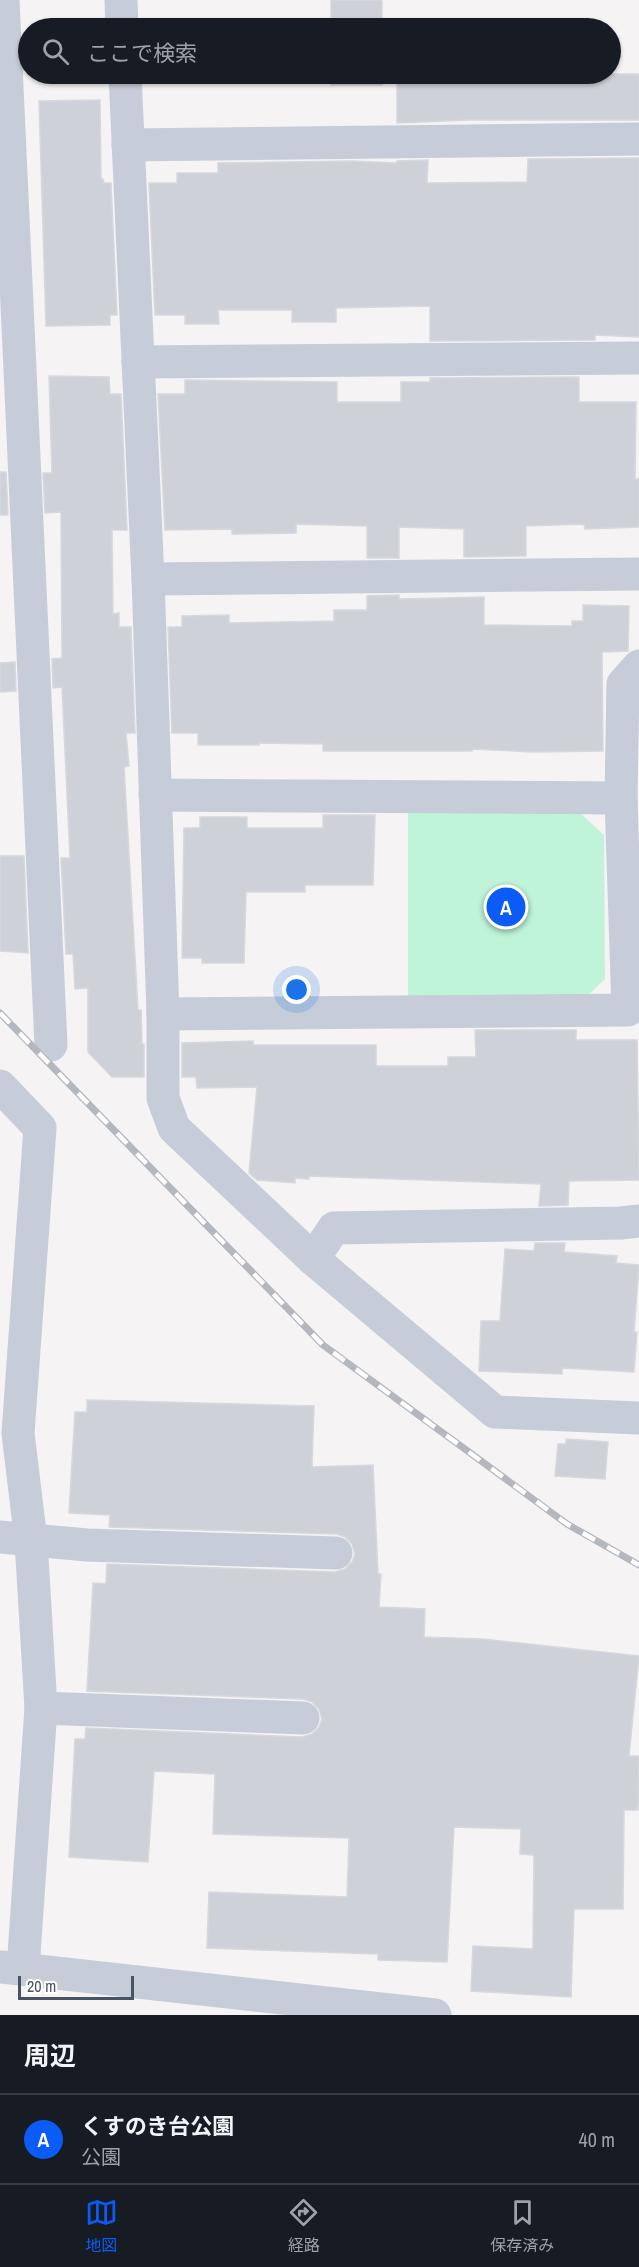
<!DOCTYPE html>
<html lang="ja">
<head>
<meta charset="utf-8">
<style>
  :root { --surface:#171b24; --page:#20242c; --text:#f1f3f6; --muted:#9ea1a6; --line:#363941; --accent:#0b5cf7 }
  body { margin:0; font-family:"Archivo Narrow","Noto Sans JP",sans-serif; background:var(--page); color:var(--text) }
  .scale { position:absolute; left:18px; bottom:15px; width:116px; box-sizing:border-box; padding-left:6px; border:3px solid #485463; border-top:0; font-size:16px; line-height:21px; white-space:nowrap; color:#485463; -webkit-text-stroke:4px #fff; paint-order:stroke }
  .you { position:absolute; left:297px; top:990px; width:21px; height:21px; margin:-15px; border:4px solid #fff; border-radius:50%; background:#1a73e8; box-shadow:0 0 0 9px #1a73e833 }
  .badge { display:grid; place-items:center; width:39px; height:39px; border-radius:50%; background:var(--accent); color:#fff; font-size:20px; font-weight:700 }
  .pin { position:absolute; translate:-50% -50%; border:3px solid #fff; box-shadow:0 2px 6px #0006 }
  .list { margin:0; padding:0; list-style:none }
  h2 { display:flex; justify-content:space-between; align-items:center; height:78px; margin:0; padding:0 24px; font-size:26px }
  h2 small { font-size:20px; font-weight:400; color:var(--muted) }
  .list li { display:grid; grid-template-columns:39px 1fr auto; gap:18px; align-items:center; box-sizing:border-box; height:90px; padding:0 24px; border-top:2px solid var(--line) }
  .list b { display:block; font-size:22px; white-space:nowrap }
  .list p { margin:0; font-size:20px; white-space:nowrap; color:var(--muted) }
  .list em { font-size:20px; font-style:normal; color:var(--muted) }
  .icon { flex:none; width:33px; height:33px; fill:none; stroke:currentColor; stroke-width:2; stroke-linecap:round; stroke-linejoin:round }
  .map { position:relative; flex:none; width:639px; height:2015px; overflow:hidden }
  .search { position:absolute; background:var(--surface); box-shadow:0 2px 4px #0004; left:18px; right:18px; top:18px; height:66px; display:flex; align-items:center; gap:15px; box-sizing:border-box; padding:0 21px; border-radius:33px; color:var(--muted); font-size:22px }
  .sheet { height:168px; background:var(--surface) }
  nav { display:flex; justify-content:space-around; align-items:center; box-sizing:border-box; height:84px; border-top:2px solid var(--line); background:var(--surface); font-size:16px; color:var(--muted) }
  nav a { display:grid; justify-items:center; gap:3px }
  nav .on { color:var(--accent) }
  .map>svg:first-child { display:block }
</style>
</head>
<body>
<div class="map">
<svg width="639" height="2015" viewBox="0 0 639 2015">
  <rect width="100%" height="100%" fill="#f5f3f3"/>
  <polygon fill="#c0f4d9" points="579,812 604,835 605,979 584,999 408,1001 408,813"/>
  <g fill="#cfd1d8" stroke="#d6d8de" stroke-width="1.5">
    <rect x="331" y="0" width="51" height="28"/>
    <rect x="331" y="74" width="51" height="11"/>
    <polygon points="397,74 639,74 639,120 469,120 397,123"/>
    <polygon points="100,100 101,179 103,179 104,183 111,183 117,315 110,315 110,325 46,326 39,101"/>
    <polygon points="639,158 639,337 595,335 595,340 430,341 430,306 336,308 336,322 292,322 292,310 218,310 219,324 185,324 185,315 155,315 149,183 177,183 177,173 218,173 218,163 352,161 397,163 397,161 428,160 427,183 527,182 528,159"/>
    <polygon points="49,376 109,377 110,394 121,394 127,530 112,530 113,614 119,613 119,627 131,627 135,733 126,733 129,766 124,767 138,1010 141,1010 142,1044 144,1044 144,1077 112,1077 88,1052 88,988 75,989 73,954 66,954 61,858 70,858 62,687 53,688 52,659 62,658 61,512 45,513 43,473 52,473"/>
    <polygon points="579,377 579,402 636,402 635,479 639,479 639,527 585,529 584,524 526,526 526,556 464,557 464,529 399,527 399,558 367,558 367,526 296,524 296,533 232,534 232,529 165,530 158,394 185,394 185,380 337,382 337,402 401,402 401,382 430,382 430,378"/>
    <polygon points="0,472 6,472 8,515 0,515"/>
    <polygon points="399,595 399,599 484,597 484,625 572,626 572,621 583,621 583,605 629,606 628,651 602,652 603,751 533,752 472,749 472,751 323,751 323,744 259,743 259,745 198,745 198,733 172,733 168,627 182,627 182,616 229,615 229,623 334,621 334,610 367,610 367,596"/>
    <polygon points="15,662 16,691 0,692 0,663"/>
    <polygon points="323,815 375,815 373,885 305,885 305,892 246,892 244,963 202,963 202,958 182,958 184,828 200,828 200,817 247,817 247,828 323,828"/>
    <polygon points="0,856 24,856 28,953 0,951"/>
    <polygon points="475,1030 576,1030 576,1040 637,1040 639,1180 569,1181 568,1205 539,1206 541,1184 309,1176 309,1179 295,1178 295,1183 257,1180 249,1173 257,1087 197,1088 196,1077 182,1077 182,1043 253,1041 253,1045 376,1045 376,1066 448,1066 448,1057 476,1057"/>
    <polygon points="535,1243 565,1243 564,1252 617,1256 616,1263 639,1265 634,1332 637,1332 634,1372 562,1368 562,1374 479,1371 481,1321 500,1321 505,1249 534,1251"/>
    <polygon points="87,1400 314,1406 312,1467 373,1465 378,1574 381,1574 379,1607 425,1609 424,1637 482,1639 639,1656 629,1756 639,1756 638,1810 624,1810 623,1909 574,1909 571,1997 471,1991 473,1946 533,1949 534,1855 520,1854 521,1829 454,1827 447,1962 378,1960 378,1954 207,1948 209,1892 347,1897 349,1838 213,1834 215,1774 154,1771 148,1862 69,1857 75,1739 85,1739 86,1728 302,1737 312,1734 319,1727 322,1719 319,1709 312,1702 304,1699 87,1691 93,1583 106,1584 107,1564 335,1572 345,1569 352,1562 355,1554 352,1544 345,1537 337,1534 109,1527 110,1515 69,1513 75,1412 87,1412"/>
    <polygon points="566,1439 608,1442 605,1479 555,1476 558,1444 566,1444"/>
  </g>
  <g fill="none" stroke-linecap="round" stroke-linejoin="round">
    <g stroke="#c6cdd8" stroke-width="33">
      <polyline points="3,0 51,1045"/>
      <polyline points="121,0 122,28"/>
      <polyline points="125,74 148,579 163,1014 163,1098 174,1128 313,1259 495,1412 639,1418"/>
      <polyline points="128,145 639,139"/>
      <polyline points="138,362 639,358"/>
      <polyline points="148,579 639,574"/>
      <polyline points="155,795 621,798"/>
      <polyline points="163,1014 628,1010 621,798 623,684 639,666"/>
      <polyline points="0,1086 40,1128 18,1433 31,1541 41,1708 23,1969"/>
      <polyline points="313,1259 334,1228 621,1223 639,1221"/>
      <polyline points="0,1537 87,1545 336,1553"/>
      <polyline points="41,1708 303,1718"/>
      <polyline points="2,1967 435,2015"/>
    </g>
    <g stroke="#b4b7be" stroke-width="7">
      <polyline id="rail" points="0,1013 323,1345 567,1524 639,1565"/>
    </g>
    <use href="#rail" stroke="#fff" stroke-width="4.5" stroke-dasharray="14" stroke-linecap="butt"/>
  </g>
</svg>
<div class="scale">20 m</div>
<div class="you"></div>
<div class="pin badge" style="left:506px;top:907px">A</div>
<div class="search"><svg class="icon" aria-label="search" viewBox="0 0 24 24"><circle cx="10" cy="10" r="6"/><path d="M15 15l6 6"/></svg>ここで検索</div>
</div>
<section class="sheet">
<h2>周辺<small></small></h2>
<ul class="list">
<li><span class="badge">A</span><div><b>くすのき台公園</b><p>公園</p></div><em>40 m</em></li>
</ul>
</section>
<nav>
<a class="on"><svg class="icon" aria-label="map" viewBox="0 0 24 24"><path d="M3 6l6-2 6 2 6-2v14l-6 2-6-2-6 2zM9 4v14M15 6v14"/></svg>地図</a>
<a><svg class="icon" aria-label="directions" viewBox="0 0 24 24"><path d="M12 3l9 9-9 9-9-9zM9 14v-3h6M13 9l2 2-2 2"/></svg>経路</a>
<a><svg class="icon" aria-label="saved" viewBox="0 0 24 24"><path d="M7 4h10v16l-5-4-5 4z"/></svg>保存済み</a>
</nav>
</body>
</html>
